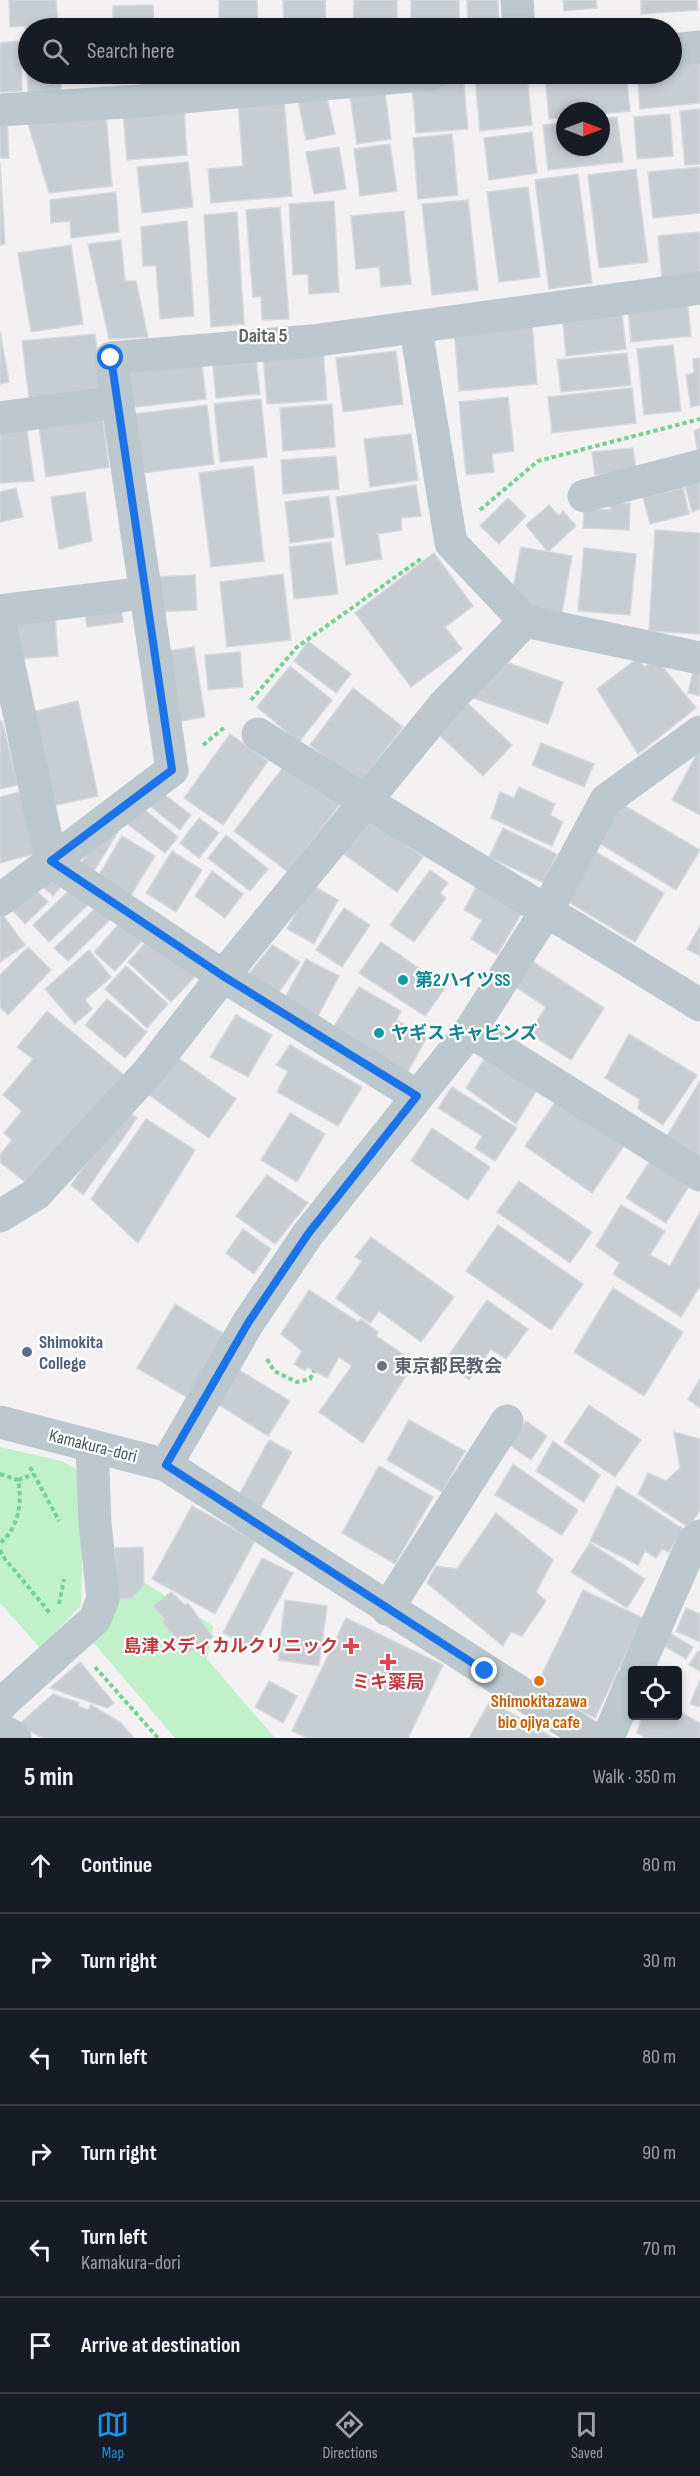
<!DOCTYPE html>
<html lang="en">
<head>
<meta charset="utf-8">
<style>
  :root { --surface:#171b24; --page:#242831; --text:#f1f3f6; --muted:#9ea1a6; --line:#363941; --accent:#1694e9 }
  body { margin:0; font-family:"Sofia Sans Condensed","Noto Sans JP",sans-serif; background:var(--page); color:var(--text) }
  .controls { position:absolute; right:18px; bottom:18px; display:grid; overflow:hidden; border-radius:6px; box-shadow:0 3px 9px #0003 }
  .controls button { width:54px; height:54px; display:grid; place-items:center; padding:0; border:0; border-bottom:2px solid var(--line); background:var(--surface); color:var(--text); font:30px sans-serif }
  .compass { position:absolute; left:556px; top:102px; width:54px; height:54px; border-radius:50%; background:var(--surface); box-shadow:0 3px 9px #0003; rotate:90deg }
  .stop { position:absolute; width:18px; height:18px; margin:-14px; border:4px solid #1a73e8; border-radius:50%; background:#fff }
  .stop.end { background:#1a73e8; border-color:#fff; box-shadow:0 2px 6px #0008 }
  .list { margin:0; padding:0; list-style:none }
  h2 { display:flex; justify-content:space-between; align-items:center; height:78px; margin:0; padding:0 24px; font-size:26px }
  h2 small { font-size:20px; font-weight:400; color:var(--muted) }
  .list li { display:grid; grid-template-columns:39px 1fr auto; gap:18px; align-items:center; box-sizing:border-box; height:96px; padding:0 24px; border-top:2px solid var(--line) }
  .list b { display:block; font-size:22px; white-space:nowrap }
  .list p { margin:0; font-size:20px; white-space:nowrap; color:var(--muted) }
  .list em { font-size:20px; font-style:normal; color:var(--muted) }
  .icon { flex:none; width:33px; height:33px; fill:none; stroke:currentColor; stroke-width:2; stroke-linecap:round; stroke-linejoin:round }
  .map { position:relative; flex:none; width:700px; height:1738px; overflow:hidden }
  .search { position:absolute; background:var(--surface); box-shadow:0 3px 9px #0003; left:18px; right:18px; top:18px; height:66px; display:flex; align-items:center; gap:15px; box-sizing:border-box; padding:0 21px; border-radius:33px; color:var(--muted); font-size:22px }
  .sheet { height:654px; background:var(--surface) }
  nav { display:flex; justify-content:space-around; align-items:center; box-sizing:border-box; height:84px; border-top:2px solid var(--line); background:var(--surface); font-size:16px; color:var(--muted) }
  nav a { display:grid; justify-items:center; gap:3px }
  nav .on { color:var(--accent) }
  .map>svg:first-child { display:block }
</style>
</head>
<body>
<div class="map">
<svg width="700" height="1738" viewBox="0 0 700 1738">
  <rect width="100%" height="100%" fill="#f4f1f2"/>
  <g fill="#c0f1cb">
    <polygon points="0,1447 62,1461 78,1470 82,1557 81,1606 40,1648 0,1603"/>
    <polygon points="114,1563 213,1626 207,1659 275,1738 175,1738 92,1641"/>
  </g>
  <g fill="#c8cdd1" stroke="#d5d9dd" stroke-width="1.5">
    <polygon points="9,0 56,0 58,28 28,28 28,54 25,26 10,27"/>
    <polygon points="219,0 257,0 258,28 219,28"/>
    <polygon points="283,0 325,0 326,28 284,28"/>
    <polygon points="354,0 397,0 397,28 353,28"/>
    <polygon points="411,0 459,0 459,21 411,25"/>
    <polygon points="467,0 498,0 499,28 468,28"/>
    <polygon points="563,0 596,0 597,8 564,11"/>
    <polygon points="641,0 697,0 698,10 641,14"/>
    <polygon points="153,5 154,28 113,28 113,6"/>
    <polygon points="20,41 22,91 0,92 0,43"/>
    <polygon points="27,59 28,74 61,74 61,90 28,93"/>
    <polygon points="700,61 700,103 640,109 637,74 672,74 672,64"/>
    <polygon points="113,74 156,74 156,82 113,84"/>
    <polygon points="432,74 463,74 468,129 416,133 411,75"/>
    <polygon points="527,74 532,125 480,131 475,78"/>
    <polygon points="563,74 626,74 630,111 601,114 601,111 565,111 565,117 549,119 545,75"/>
    <polygon points="384,84 391,139 357,144 349,89"/>
    <polygon points="325,88 335,134 306,140 297,94"/>
    <polygon points="284,100 292,196 211,203 208,169 243,166 238,103"/>
    <polygon points="184,107 187,155 127,160 123,112"/>
    <polygon points="700,109 700,164 685,165 680,111"/>
    <polygon points="106,114 112,186 49,193 27,120"/>
    <polygon points="670,114 673,156 637,159 634,117"/>
    <polygon points="617,117 623,162 548,170 543,125 565,123 565,147 601,147 601,119"/>
    <polygon points="0,120 7,120 9,158 0,158"/>
    <polygon points="532,132 537,173 489,180 484,138"/>
    <polygon points="452,134 458,195 418,199 413,138"/>
    <polygon points="390,144 397,191 360,196 354,149"/>
    <polygon points="339,147 346,189 314,194 306,152"/>
    <polygon points="188,162 193,207 142,213 137,167"/>
    <polygon points="0,163 5,244 0,245"/>
    <polygon points="700,167 700,213 653,218 648,172"/>
    <polygon points="636,169 648,262 599,268 588,175"/>
    <polygon points="578,174 592,283 549,289 535,180"/>
    <polygon points="528,187 540,277 499,282 487,192"/>
    <polygon points="116,192 119,232 71,238 70,221 51,223 50,200"/>
    <polygon points="468,200 478,290 432,295 422,204"/>
    <polygon points="334,201 339,292 309,294 308,274 293,275 289,204"/>
    <polygon points="280,207 289,319 262,320 261,296 253,297 246,210"/>
    <polygon points="404,211 411,284 381,287 379,267 356,269 351,216"/>
    <polygon points="237,212 244,324 211,327 204,215"/>
    <polygon points="187,221 194,316 160,319 156,266 143,266 141,227"/>
    <polygon points="700,232 700,274 662,278 658,236"/>
    <polygon points="121,240 125,281 136,281 148,337 109,339 88,244"/>
    <polygon points="71,245 83,324 31,332 18,253"/>
    <polygon points="687,299 691,336 631,342 628,305"/>
    <polygon points="621,306 626,349 566,356 562,312"/>
    <polygon points="532,322 537,384 459,391 454,329"/>
    <polygon points="0,331 9,382 0,384"/>
    <polygon points="95,334 102,390 29,398 22,341"/>
    <polygon points="673,345 681,411 644,415 637,349"/>
    <polygon points="323,349 327,400 267,404 263,353"/>
    <polygon points="396,351 403,404 343,412 336,358"/>
    <polygon points="255,352 260,394 216,398 212,356"/>
    <polygon points="627,353 631,385 561,392 557,360"/>
    <polygon points="201,356 206,399 127,408 122,365"/>
    <polygon points="700,358 700,405 691,407 686,375 694,373 693,359"/>
    <polygon points="632,388 636,423 552,433 548,397"/>
    <polygon points="508,397 514,451 492,454 494,472 466,475 459,402"/>
    <polygon points="261,399 267,457 220,462 214,404"/>
    <polygon points="332,404 335,447 283,451 280,408"/>
    <polygon points="207,405 214,464 134,474 127,415"/>
    <polygon points="102,414 109,467 46,477 38,421"/>
    <polygon points="26,423 34,481 0,483 0,427"/>
    <polygon points="700,428 700,452 698,452 694,431"/>
    <polygon points="411,434 418,480 370,487 364,439"/>
    <polygon points="633,448 636,470 595,475 592,452"/>
    <polygon points="336,456 339,489 283,494 281,460"/>
    <polygon points="253,466 264,561 211,567 199,473"/>
    <polygon points="700,482 700,509 692,512 685,485"/>
    <polygon points="416,485 421,516 401,518 402,530 378,534 382,559 346,565 336,497"/>
    <polygon points="16,488 23,517 0,522 0,492"/>
    <polygon points="683,488 689,514 650,524 643,497"/>
    <polygon points="85,492 92,541 59,549 51,497"/>
    <polygon points="329,496 334,537 290,543 285,502"/>
    <polygon points="508,498 526,516 499,544 480,526"/>
    <polygon points="630,503 629,530 583,528 584,509 610,510 611,504"/>
    <polygon points="549,505 559,516 563,511 576,526 548,552 526,525"/>
    <polygon points="655,530 700,533 700,634 649,631"/>
    <polygon points="331,542 338,594 294,599 289,547"/>
    <polygon points="521,547 572,556 562,613 510,604"/>
    <polygon points="584,548 636,554 630,615 578,611"/>
    <polygon points="434,553 473,606 445,627 462,649 411,687 355,613"/>
    <polygon points="283,574 291,640 227,647 220,582"/>
    <polygon points="195,575 197,610 155,612 153,577"/>
    <polygon points="120,602 123,622 87,627 84,607"/>
    <polygon points="55,615 58,656 15,659 12,619"/>
    <polygon points="308,641 351,674 336,693 294,661"/>
    <polygon points="194,647 205,717 170,723 160,652"/>
    <polygon points="240,652 243,687 208,690 205,655"/>
    <polygon points="638,658 644,667 657,660 696,708 638,754 597,689"/>
    <polygon points="497,659 563,682 548,724 473,698"/>
    <polygon points="290,666 332,700 299,742 257,707"/>
    <polygon points="694,668 700,670 700,696 688,693"/>
    <polygon points="353,688 403,727 359,785 310,745"/>
    <polygon points="461,697 512,745 483,776 432,728"/>
    <polygon points="78,701 98,796 52,806 32,712"/>
    <polygon points="0,721 2,721 18,785 0,789"/>
    <polygon points="230,734 268,761 223,825 184,798"/>
    <polygon points="541,743 594,764 584,787 532,765"/>
    <polygon points="700,748 700,815 672,800"/>
    <polygon points="288,761 342,802 288,872 234,831"/>
    <polygon points="519,787 555,804 550,815 563,822 552,846 491,818 500,792 514,798"/>
    <polygon points="157,789 191,815 180,830 146,803"/>
    <polygon points="20,792 34,854 0,863 0,797"/>
    <polygon points="622,804 700,850 676,890 599,843"/>
    <polygon points="139,805 178,837 165,853 125,822"/>
    <polygon points="364,814 423,857 397,892 338,850"/>
    <polygon points="199,818 219,833 199,858 180,843"/>
    <polygon points="105,824 118,832 90,877 78,869"/>
    <polygon points="503,828 557,854 544,883 489,857"/>
    <polygon points="226,835 268,869 250,891 208,858"/>
    <polygon points="122,836 155,856 128,900 96,880"/>
    <polygon points="172,851 202,870 176,912 146,893"/>
    <polygon points="596,852 664,893 635,942 567,901"/>
    <polygon points="430,870 448,883 440,893 446,898 414,942 390,925"/>
    <polygon points="212,871 243,894 225,918 195,896"/>
    <polygon points="67,879 53,896 37,882"/>
    <polygon points="479,882 524,909 497,955 471,939 482,920 464,910"/>
    <polygon points="76,884 92,901 49,942 33,925"/>
    <polygon points="312,885 338,900 314,944 287,929"/>
    <polygon points="34,888 48,902 25,924 12,910"/>
    <polygon points="102,902 114,916 68,961 54,948"/>
    <polygon points="344,908 370,925 342,967 316,950"/>
    <polygon points="0,911 25,945 0,962"/>
    <polygon points="127,915 148,934 115,971 94,952"/>
    <polygon points="700,926 700,956 687,949"/>
    <polygon points="155,932 199,972 171,1002 128,962"/>
    <polygon points="381,942 446,987 425,1016 359,973"/>
    <polygon points="272,945 300,962 277,995 247,976"/>
    <polygon points="28,947 51,970 8,1015 0,1007 0,975"/>
    <polygon points="89,950 111,977 85,1000 92,1009 75,1024 45,989"/>
    <polygon points="306,959 339,976 318,1016 285,998"/>
    <polygon points="530,960 604,1008 571,1060 529,1033 546,1007 514,986"/>
    <polygon points="126,966 168,1004 147,1028 105,989"/>
    <polygon points="359,987 401,1011 396,1020 427,1037 407,1073 332,1029"/>
    <polygon points="107,999 147,1032 125,1058 85,1025"/>
    <polygon points="47,1011 124,1075 31,1187 0,1162 0,1155 12,1140 4,1133 22,1111 3,1095 33,1059 17,1047"/>
    <polygon points="236,1015 272,1035 248,1077 210,1057"/>
    <polygon points="629,1034 697,1075 663,1125 638,1109 639,1099 605,1078"/>
    <polygon points="290,1045 362,1087 338,1126 277,1092 288,1071 276,1065"/>
    <polygon points="489,1051 540,1085 516,1124 466,1088"/>
    <polygon points="173,1054 236,1099 209,1138 145,1092"/>
    <polygon points="700,1081 700,1156 667,1136"/>
    <polygon points="452,1087 517,1128 495,1161 475,1148 482,1136 438,1108"/>
    <polygon points="556,1101 626,1143 592,1193 525,1146"/>
    <polygon points="124,1109 137,1118 83,1195 71,1185"/>
    <polygon points="290,1113 325,1134 297,1182 261,1160"/>
    <polygon points="146,1119 195,1150 138,1243 91,1199"/>
    <polygon points="432,1128 490,1167 468,1200 411,1161"/>
    <polygon points="655,1153 694,1178 666,1223 626,1198"/>
    <polygon points="267,1175 308,1203 275,1244 236,1216"/>
    <polygon points="519,1181 592,1232 570,1263 497,1212"/>
    <polygon points="621,1205 665,1231 650,1255 670,1266 700,1212 700,1286 681,1317 613,1274 620,1263 596,1246"/>
    <polygon points="498,1225 583,1284 551,1330 466,1271"/>
    <polygon points="243,1229 271,1249 254,1274 226,1253"/>
    <polygon points="371,1237 454,1297 421,1342 379,1311 370,1323 336,1298 362,1261 355,1257"/>
    <polygon points="613,1288 683,1332 644,1396 574,1352"/>
    <polygon points="309,1290 358,1322 361,1319 378,1332 376,1336 415,1362 363,1443 319,1412 352,1366 339,1357 327,1378 307,1367 305,1371 294,1364 302,1351 281,1334"/>
    <polygon points="487,1300 528,1329 506,1359 491,1349 469,1380 444,1362"/>
    <polygon points="175,1304 226,1335 188,1398 137,1368"/>
    <polygon points="239,1370 290,1401 268,1436 218,1404"/>
    <polygon points="700,1379 700,1408 688,1399"/>
    <polygon points="589,1405 641,1440 615,1477 564,1442"/>
    <polygon points="409,1420 465,1451 442,1492 387,1460"/>
    <polygon points="526,1421 547,1436 531,1460 510,1445"/>
    <polygon points="674,1432 700,1439 700,1511 688,1527 638,1494 648,1473 666,1481 680,1468"/>
    <polygon points="269,1440 292,1452 261,1507 239,1495"/>
    <polygon points="553,1441 600,1475 584,1502 536,1471"/>
    <polygon points="513,1464 578,1510 562,1535 495,1495"/>
    <polygon points="379,1466 433,1497 395,1564 342,1533"/>
    <polygon points="617,1486 683,1529 669,1552 662,1549 656,1558 645,1551 638,1565 590,1541"/>
    <polygon points="192,1506 255,1541 215,1614 152,1579"/>
    <polygon points="496,1513 553,1560 536,1592 546,1601 522,1636 511,1632 503,1646 427,1583 436,1566 457,1569"/>
    <polygon points="590,1543 645,1579 627,1608 571,1572"/>
    <polygon points="143,1547 144,1585 132,1598 117,1599 115,1548"/>
    <polygon points="262,1558 293,1573 253,1648 223,1633"/>
    <polygon points="583,1590 643,1618 595,1718 535,1689"/>
    <polygon points="171,1592 185,1605 188,1603 213,1637 195,1652 192,1649 188,1653 162,1622 165,1619 153,1606"/>
    <polygon points="285,1600 327,1606 319,1666 278,1660"/>
    <polygon points="686,1608 700,1614 700,1642 676,1631"/>
    <polygon points="346,1618 443,1665 408,1738 307,1738 292,1731"/>
    <polygon points="666,1631 693,1647 686,1659 659,1643"/>
    <polygon points="698,1651 700,1652 700,1671 689,1665"/>
    <polygon points="80,1662 114,1703 107,1708 50,1688"/>
    <polygon points="700,1680 700,1707 690,1704"/>
    <polygon points="269,1681 297,1696 283,1723 255,1707"/>
    <polygon points="53,1694 79,1703 78,1706 88,1710 91,1705 120,1722 134,1738 43,1738 18,1725"/>
    <polygon points="490,1701 554,1738 469,1738"/>
    <polygon points="678,1711 700,1723 700,1738 646,1738 637,1733 642,1716 657,1719 659,1716 678,1716"/>
  </g>
  <g fill="none" stroke-linecap="round" stroke-linejoin="round">
    <g stroke="#77d096" stroke-width="4" stroke-dasharray="4.5 3" stroke-linecap="butt">
      <polyline points="480,510 538,461 700,419"/>
      <polyline points="251,700 297,647 422,558"/>
      <polyline points="203,745 225,727"/>
      <polyline points="267,1359 274,1371 297,1382 310,1379 314,1371"/>
      <polyline points="30,1467 59,1521"/>
      <path d="M0,1474L18,1480C23,1502 18,1529 0,1543"/>
      <polyline points="18,1480 34,1474"/>
      <polyline points="0,1550 5,1559 50,1613"/>
      <polyline points="59,1604 64,1579"/>
      <polyline points="95,1667 158,1738"/>
    </g>
    <g stroke="#bcc8ce" stroke-width="33">
      <polyline points="517,0 519,28"/>
      <polyline points="672,50 700,47"/>
      <polyline points="0,110 140,101 432,74"/>
      <polyline points="416,329 451,543 525,621"/>
      <polyline points="0,418 118,402"/>
      <polyline points="584,496 700,466"/>
      <polyline points="0,611 144,593"/>
      <polyline points="0,624 51,861 223,976 417,1096"/>
      <path d="M258,734C404,827 553,913 700,1005"/>
      <polyline points="0,900 172,770 111,358 312,341 700,288"/>
      <polyline points="470,1031 700,1175"/>
      <polyline points="0,1216 36,1194 149,1071 223,976 444,705 525,621 700,658"/>
      <polyline points="0,1422 166,1465 591,1738"/>
      <polyline points="166,1465 248,1323 308,1234 470,1031 547,910 606,800 700,732"/>
      <polyline points="387,1609 507,1421"/>
      <polyline points="637,1670 693,1542 700,1536"/>
      <polyline points="0,1705 95,1619 103,1599 95,1523 92,1446"/>
      <polyline points="0,1729 15,1738"/>
      <polyline points="608,1738 632,1681"/>
    </g>
  </g>
  <g fill="none" stroke-linecap="round" stroke-linejoin="round">
    <polyline stroke="#1a73e8" stroke-width="8" points="111,358 172,770 51,861 223,976 417,1096 308,1234 248,1323 166,1465 485,1671"/>
  </g>
  <g fill="#0f9aa8" stroke="#fff" stroke-width="2">
    <circle cx="403" cy="980" r="6"/>
    <circle cx="379" cy="1033" r="6"/>
  </g>
  <circle fill="#5c6f8a" stroke="#fff" stroke-width="2" cx="27" cy="1352" r="6"/>
  <circle fill="#6b7280" stroke="#fff" stroke-width="2" cx="382" cy="1366" r="6"/>
  <g fill="#e0444e" stroke="#fff" stroke-width="2">
    <path d="M348 1637h6v6h6v6h-6v6h-6v-6h-6v-6h6z"/>
    <path d="M385 1653h6v6h6v6h-6v6h-6v-6h-6v-6h6z"/>
  </g>
  <circle fill="#e8710a" stroke="#fff" stroke-width="2" cx="539" cy="1681" r="6"/>
  <g text-anchor="middle" dominant-baseline="central" stroke-width="4.5" stroke-linejoin="round" paint-order="stroke">
    <g font-size="18" font-weight="bold" fill="#0d838f" stroke="#fff" text-anchor="start">
      <text x="415" y="980">第2ハイツSS</text>
      <text x="391" y="1033">ヤギス キャビンズ</text>
    </g>
    <g font-size="18" font-weight="bold" fill="#4e5e75" stroke="#fff" text-anchor="start">
      <text x="39" y="1342">Shimokita<tspan x="39" dy="21">College</tspan></text>
    </g>
    <g font-size="18" font-weight="bold" fill="#5b616d" stroke="#fff" text-anchor="start">
      <text x="394" y="1366">東京都民教会</text>
    </g>
    <g font-size="18" fill="#48585f" stroke="#fff">
      <text transform="translate(93 1446) rotate(14)">Kamakura-dori</text>
    </g>
    <g font-size="18" font-weight="bold" fill="#be3a42" stroke="#fff" text-anchor="end">
      <text x="338" y="1646">島津メディカルクリニック</text>
      <text x="388" y="1682" text-anchor="middle">ミキ薬局</text>
    </g>
    <g font-size="18" font-weight="bold" fill="#c56008" stroke="#fff">
      <text x="539" y="1701">Shimokitazawa<tspan x="539" dy="21">bio ojiya cafe</tspan></text>
    </g>
    <g font-size="20" font-weight="bold" fill="#5d6366" stroke="#fff">
      <text x="263" y="336">Daita 5</text>
    </g>
  </g>
</svg>
<div class="controls">
<button><svg class="icon" aria-label="locate" viewBox="0 0 24 24"><circle cx="12" cy="12" r="6"/><path d="M12 2v4M12 18v4M2 12h4M18 12h4"/></svg></button>
</div>
<svg class="compass" viewBox="-18 -18 36 36"><path d="M0-13l5 13h-10z" fill="#e53935"/><path d="M0 13l5-13h-10z" fill="#9ea1a6"/></svg>
<div class="stop" style="left:111px;top:358px"></div>
<div class="stop end" style="left:485px;top:1671px"></div>
<div class="search"><svg class="icon" aria-label="search" viewBox="0 0 24 24"><circle cx="10" cy="10" r="6"/><path d="M15 15l6 6"/></svg>Search here</div>
</div>
<section class="sheet">
<h2>5 min<small>Walk · 350 m</small></h2>
<ul class="list">
<li><svg class="icon" aria-label="ahead" viewBox="0 0 24 24"><path d="M12 20V5M6 11l6-6 6 6"/></svg><div><b>Continue</b></div><em>80 m</em></li>
<li><svg class="icon" aria-label="right" viewBox="0 0 24 24"><path d="M7 20v-9h11M14 6l5 5-5 5"/></svg><div><b>Turn right</b></div><em>30 m</em></li>
<li><svg class="icon" aria-label="left" viewBox="0 0 24 24"><path d="M17 20v-9H6M10 6l-5 5 5 5"/></svg><div><b>Turn left</b></div><em>80 m</em></li>
<li><svg class="icon" aria-label="right" viewBox="0 0 24 24"><path d="M7 20v-9h11M14 6l5 5-5 5"/></svg><div><b>Turn right</b></div><em>90 m</em></li>
<li><svg class="icon" aria-label="left" viewBox="0 0 24 24"><path d="M17 20v-9H6M10 6l-5 5 5 5"/></svg><div><b>Turn left</b><p>Kamakura-dori</p></div><em>70 m</em></li>
<li><svg class="icon" aria-label="arrive" viewBox="0 0 24 24"><path d="M6 21V4h12l-3 4 3 4H6"/></svg><div><b>Arrive at destination</b></div></li>
</ul>
</section>
<nav>
<a class="on"><svg class="icon" aria-label="map" viewBox="0 0 24 24"><path d="M3 6l6-2 6 2 6-2v14l-6 2-6-2-6 2zM9 4v14M15 6v14"/></svg>Map</a>
<a><svg class="icon" aria-label="directions" viewBox="0 0 24 24"><path d="M12 3l9 9-9 9-9-9zM9 14v-3h6M13 9l2 2-2 2"/></svg>Directions</a>
<a><svg class="icon" aria-label="saved" viewBox="0 0 24 24"><path d="M7 4h10v16l-5-4-5 4z"/></svg>Saved</a>
</nav>
</body>
</html>
